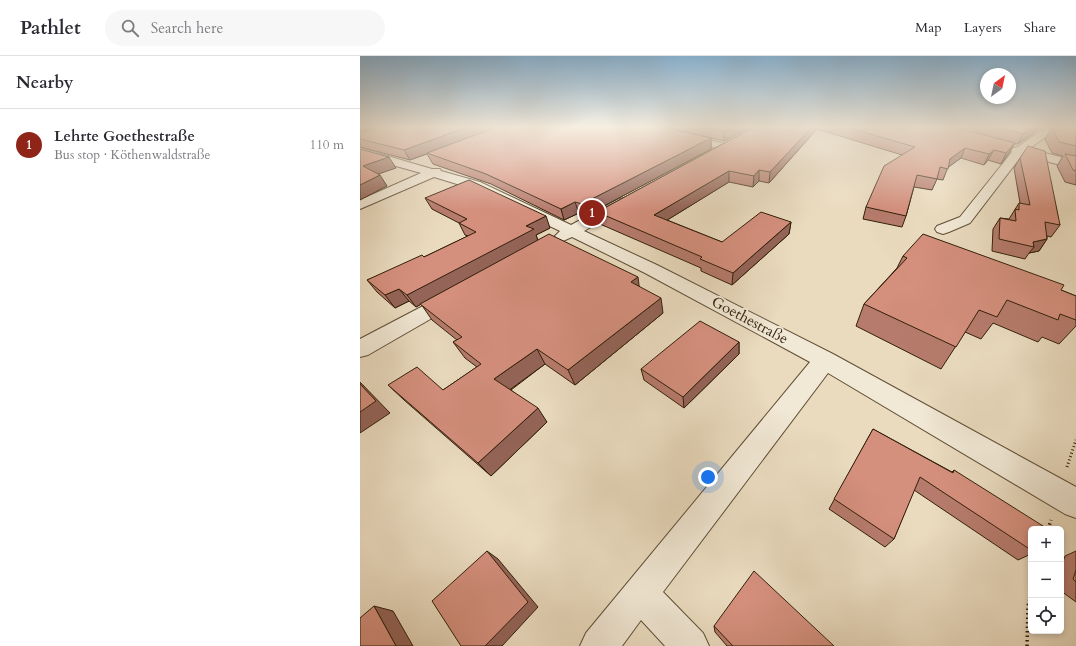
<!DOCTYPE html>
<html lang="en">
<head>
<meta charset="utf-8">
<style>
  :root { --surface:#fff; --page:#f7f7f7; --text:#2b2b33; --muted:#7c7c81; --line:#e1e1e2; --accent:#8f2418 }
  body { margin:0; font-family:Cardo,serif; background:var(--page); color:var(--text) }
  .controls { position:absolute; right:12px; bottom:12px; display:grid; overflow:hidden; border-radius:6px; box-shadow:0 2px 6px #0003 }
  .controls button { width:36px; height:36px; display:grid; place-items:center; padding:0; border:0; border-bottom:1px solid var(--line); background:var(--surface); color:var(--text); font:20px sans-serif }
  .compass { position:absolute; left:620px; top:12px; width:36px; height:36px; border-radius:50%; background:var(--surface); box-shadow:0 2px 6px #0003; rotate:33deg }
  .you { position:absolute; left:348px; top:421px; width:14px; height:14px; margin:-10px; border:3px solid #fff; border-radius:50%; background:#1a73e8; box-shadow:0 0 0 6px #1a73e833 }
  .badge { display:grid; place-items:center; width:26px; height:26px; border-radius:50%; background:var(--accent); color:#fff; font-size:13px; font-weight:700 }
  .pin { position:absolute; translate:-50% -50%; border:2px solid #fff; box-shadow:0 1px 4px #0006 }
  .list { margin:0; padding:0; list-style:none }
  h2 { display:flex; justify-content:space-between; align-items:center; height:52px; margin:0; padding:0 16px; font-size:17px }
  h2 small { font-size:13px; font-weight:400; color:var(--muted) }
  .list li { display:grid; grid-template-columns:26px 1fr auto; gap:12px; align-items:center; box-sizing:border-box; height:72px; padding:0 16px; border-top:1px solid var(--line) }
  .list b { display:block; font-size:15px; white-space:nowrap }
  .list p { margin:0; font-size:13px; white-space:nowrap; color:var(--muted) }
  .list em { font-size:13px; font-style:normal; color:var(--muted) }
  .icon { flex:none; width:22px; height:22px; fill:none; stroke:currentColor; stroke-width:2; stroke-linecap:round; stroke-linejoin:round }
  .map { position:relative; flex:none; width:716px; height:590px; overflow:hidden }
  header { display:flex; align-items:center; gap:24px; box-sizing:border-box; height:56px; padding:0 20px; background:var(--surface); border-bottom:1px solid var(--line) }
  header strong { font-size:19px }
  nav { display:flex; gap:22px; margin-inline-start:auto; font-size:14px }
  .search { width:280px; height:36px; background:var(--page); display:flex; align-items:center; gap:10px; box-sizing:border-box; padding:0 14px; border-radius:22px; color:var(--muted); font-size:15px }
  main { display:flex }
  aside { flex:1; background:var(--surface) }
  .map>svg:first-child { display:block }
</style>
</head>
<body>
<header>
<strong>Pathlet</strong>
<div class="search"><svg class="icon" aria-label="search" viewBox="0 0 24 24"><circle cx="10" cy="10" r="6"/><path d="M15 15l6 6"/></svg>Search here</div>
<nav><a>Map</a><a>Layers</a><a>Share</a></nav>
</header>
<main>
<aside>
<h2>Nearby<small></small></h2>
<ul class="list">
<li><span class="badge">1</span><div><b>Lehrte Goethestraße</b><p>Bus stop · Köthenwaldstraße</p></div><em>110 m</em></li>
</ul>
</aside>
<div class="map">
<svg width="716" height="590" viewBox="0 0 716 590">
  <rect width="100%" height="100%" fill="#eadbbf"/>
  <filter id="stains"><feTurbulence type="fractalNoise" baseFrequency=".005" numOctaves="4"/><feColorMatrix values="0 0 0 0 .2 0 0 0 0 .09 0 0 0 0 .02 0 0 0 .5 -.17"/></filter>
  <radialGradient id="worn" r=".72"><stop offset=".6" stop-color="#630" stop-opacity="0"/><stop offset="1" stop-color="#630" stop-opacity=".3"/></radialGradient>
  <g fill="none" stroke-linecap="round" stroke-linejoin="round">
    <g stroke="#5f4e36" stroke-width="2">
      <g id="minor">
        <polygon points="276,71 296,71 369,89 371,91 369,93 365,94 277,73"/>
        <polygon points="686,71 699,71 669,93 716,105 716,113 662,99 610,167 589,176 583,178 577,176 575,173 577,170 600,161 652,96 651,94 653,92 658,91"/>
        <polygon points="0,92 72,113 80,113 81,115 120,126 211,169 259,143 264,142 269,143 271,146 269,149 224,175 297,209 473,298 716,431 716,462 705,458 468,317 303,536 343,577 349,590 305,590 281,564 262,590 220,590 226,577 450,306 285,217 212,181 203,185 197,183 195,180 200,175 110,132 74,121 0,153 0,144 61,117 0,100"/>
        <polygon points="93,236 100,238 103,242 100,246 8,299 0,301 0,283 86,238"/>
      </g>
    </g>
    <polyline stroke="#311f09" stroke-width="3" stroke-dasharray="1 2.5" stroke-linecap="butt" points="707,411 716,384"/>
    <g stroke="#311f09" stroke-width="3.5" stroke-dasharray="1.5 3" stroke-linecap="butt">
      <polyline points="688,473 691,464"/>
      <polyline points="667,590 668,550 671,539"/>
    </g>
    <use href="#minor" fill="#f1e8d5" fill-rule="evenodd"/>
  </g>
  <g fill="#b67b6c" stroke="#311f09">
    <polygon points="0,71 351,82 351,93 225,160 219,157 204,164 131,128 73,108 67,98 50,104 0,91"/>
    <polygon points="304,71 390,71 364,85"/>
    <polygon points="394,71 678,71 674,77 658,88 654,88 649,97 641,108 628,104 624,109 601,102 588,111 583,124 577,123 572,134 554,131 546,160 542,171 503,163 506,151 542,99 457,73 409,127 399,125 393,131 369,126 307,164 362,186 431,166 429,178 372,229 341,215 341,212 240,168 237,156"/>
    <polygon points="716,71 716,129 705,126 697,110 703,100 692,97 685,83 692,72"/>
    <polygon points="660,102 700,169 691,181 687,180 687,183 679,195 669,197 665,203 632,195 633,173 640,162 649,163 659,147 660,147 654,112"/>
    <polygon points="65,142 190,172 176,179 178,184 279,231 303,257 215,329 185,308 151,334 187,366 131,420 44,344 28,329 83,334 117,311 105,302 93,286 97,284 72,264 61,248 56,251 49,245 35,252 17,236 7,224 64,201 108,180 105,179 99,167 72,153"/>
    <polygon points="543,200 701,234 716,240 716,270 699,288 682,281 678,286 633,267 621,283 605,276 581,313 496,270 504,248 537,212"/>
    <polygon points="379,286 379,298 324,352 284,324 281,313"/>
    <polygon points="513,373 592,416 594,414 671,473 671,498 658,504 554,434 534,483 525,491 469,453"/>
    <polygon points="716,495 716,546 701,535 701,511 705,500"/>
    <polygon points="354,570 474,590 367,590 355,576"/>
  </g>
  <g fill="#946458" stroke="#311f09">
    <polygon points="0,71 23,71 0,80"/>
    <polygon points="107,71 138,71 50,104 44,94"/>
    <polygon points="372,71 390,71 364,85 364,75"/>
    <polygon points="452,71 458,71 457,73 409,127 410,116"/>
    <polygon points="674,71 678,71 674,77 658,88 663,78"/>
    <polygon points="351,82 351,93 225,160 222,148"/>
    <polygon points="655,87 649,97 641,108 646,97"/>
    <polygon points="605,92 601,102 586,113 590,103"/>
    <polygon points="634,94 628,104 624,109 629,98"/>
    <polygon points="29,101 36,112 10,121 3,110"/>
    <polygon points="399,114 399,125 393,131 394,120"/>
    <polygon points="369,115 369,126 296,171 294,159"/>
    <polygon points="20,119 27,130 0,144 0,129"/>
    <polygon points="215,146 219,157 204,164 201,153"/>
    <polygon points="186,160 190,172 176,179 178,185 56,251 47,239 166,170"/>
    <polygon points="431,166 429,178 372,229 373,217"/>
    <polygon points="687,183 679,195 669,197 674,191 673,186"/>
    <polygon points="278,221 280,237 271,226"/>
    <polygon points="39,233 49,245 35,252 25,239"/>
    <polygon points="301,242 303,257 215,329 208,314"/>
    <polygon points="379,286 379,298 324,352 323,341"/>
    <polygon points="177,293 185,308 144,338 134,323"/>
    <polygon points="0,326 30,357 0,377"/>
    <polygon points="178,352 187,366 131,420 118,407"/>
    <polygon points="127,495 138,503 178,551 142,590 125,590"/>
    <polygon points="14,550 33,555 53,590 36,590"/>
  </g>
  <g fill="#d48f7d" stroke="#311f09">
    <polygon points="18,71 107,71 44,94 0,83 0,77"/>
    <polygon points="137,71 303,71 351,82 222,148 215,146 201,153 126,118 67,97"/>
    <polygon points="346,71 372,71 364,75"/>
    <polygon points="394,71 452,71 410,116 399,114 394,120 369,115 294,159 362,186 401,156 431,166 373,217 340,203 342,201 237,156"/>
    <polygon points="486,71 594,71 655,87 646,97 634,94 629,98 605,92 590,103 588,113 580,111 577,123 557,119 546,160 506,151 524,110 555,91"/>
    <polygon points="634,71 674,71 663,78"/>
    <polygon points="692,71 716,71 716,90 699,86 692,72"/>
    <polygon points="668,90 685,95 700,169 685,166 687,183 673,186 674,191 639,183 640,162 656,165 655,153 659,154 659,147 670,149 660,102"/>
    <polygon points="0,93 29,101 3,110 20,119 0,129"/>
    <polygon points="705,98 716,100 716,115 713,114"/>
    <polygon points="109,124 186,160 166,170 174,173 47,239 39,233 25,239 7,224 62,199 64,201 116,176 99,167 107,163 65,142"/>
    <polygon points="189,178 278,221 271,226 301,242 208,314 177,293 134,323 178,352 118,407 28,329 57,311 83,334 121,308 93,286 102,281 60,248"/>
    <polygon points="563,178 704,229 701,234 716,240 716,264 700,258 698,264 647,244 637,261 619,254 596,291 504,248 547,202 543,200"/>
    <polygon points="340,265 379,286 323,341 281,313"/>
    <polygon points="0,328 16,345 0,356"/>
    <polygon points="513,373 593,417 594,414 683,470 682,473 671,473 671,494 560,421 534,483 474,443"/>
    <polygon points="127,495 168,546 125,590 101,590 72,545"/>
    <polygon points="716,514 716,526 713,523"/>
    <polygon points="394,515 474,590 373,590 354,570"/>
    <polygon points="14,550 36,590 0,590 0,562"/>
  </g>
  <linearGradient id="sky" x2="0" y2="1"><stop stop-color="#8ab6d7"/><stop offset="0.46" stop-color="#f6efe2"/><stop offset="1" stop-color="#f6efe2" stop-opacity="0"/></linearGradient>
  <rect width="716" height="154" fill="url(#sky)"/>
  <g text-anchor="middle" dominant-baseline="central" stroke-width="4" stroke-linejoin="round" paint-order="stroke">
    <g font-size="15" fill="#311f09" stroke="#f1e8d5">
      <text transform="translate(390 264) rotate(28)">Goethestraße</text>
    </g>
  </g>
  <rect width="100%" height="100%" filter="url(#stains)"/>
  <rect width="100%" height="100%" fill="url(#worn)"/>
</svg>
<div class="controls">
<button>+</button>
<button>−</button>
<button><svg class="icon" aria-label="locate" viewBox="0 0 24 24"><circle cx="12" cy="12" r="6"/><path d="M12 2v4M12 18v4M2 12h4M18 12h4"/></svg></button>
</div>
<svg class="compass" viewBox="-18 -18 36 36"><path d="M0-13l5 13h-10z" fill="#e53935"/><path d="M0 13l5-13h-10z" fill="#7c7c81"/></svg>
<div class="you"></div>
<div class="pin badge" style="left:232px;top:157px">1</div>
</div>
</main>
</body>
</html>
